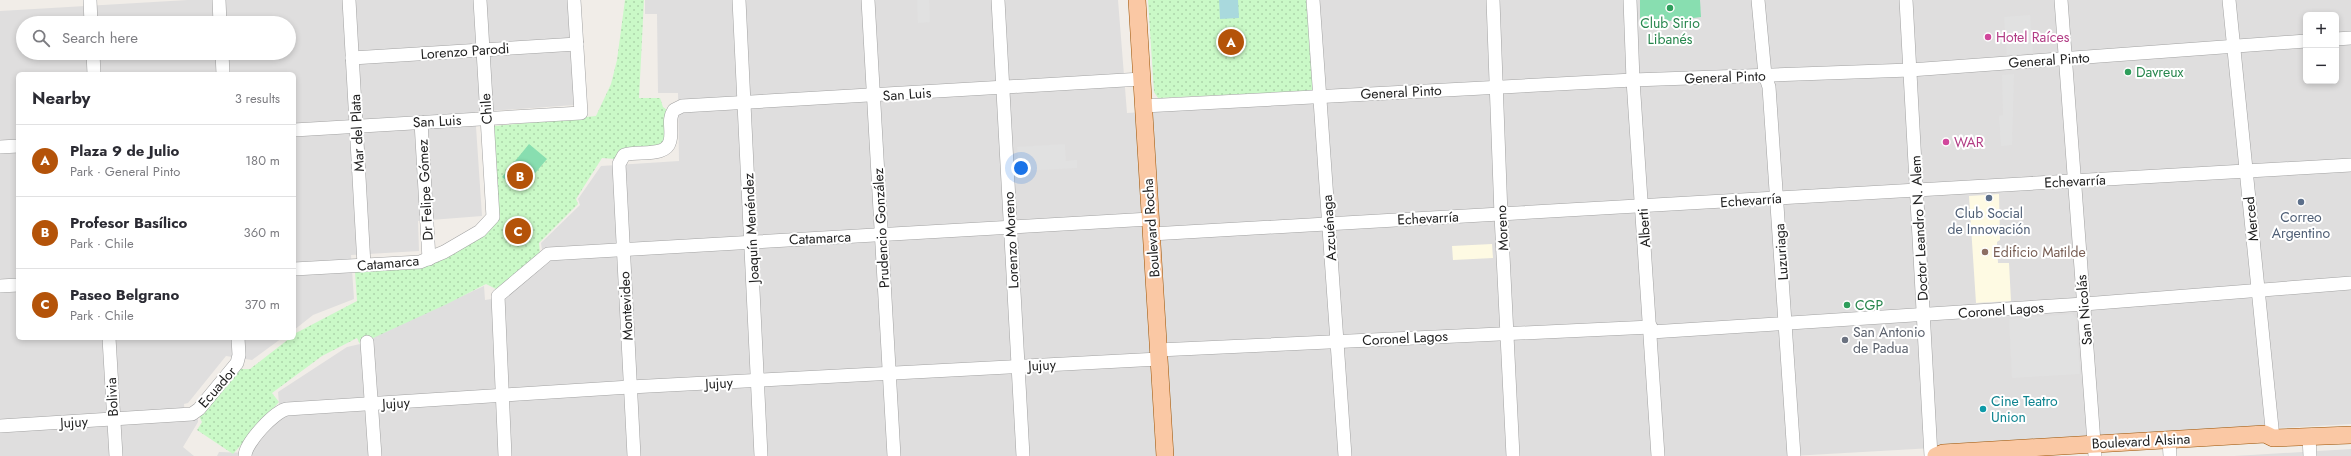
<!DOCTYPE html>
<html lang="en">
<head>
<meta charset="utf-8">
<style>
  :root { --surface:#fff; --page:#f7f7f7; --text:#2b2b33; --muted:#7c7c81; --line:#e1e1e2; --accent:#b45309 }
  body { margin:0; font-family:Jost,sans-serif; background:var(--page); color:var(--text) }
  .controls { position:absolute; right:12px; top:12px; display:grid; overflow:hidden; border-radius:6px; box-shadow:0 2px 6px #0003 }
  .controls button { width:36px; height:36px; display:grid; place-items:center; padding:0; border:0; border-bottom:1px solid var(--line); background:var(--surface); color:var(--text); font:20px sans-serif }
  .you { position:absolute; left:1021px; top:168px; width:14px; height:14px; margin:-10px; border:3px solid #fff; border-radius:50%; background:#1a73e8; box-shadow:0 0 0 6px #1a73e833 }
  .badge { display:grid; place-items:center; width:26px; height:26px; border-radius:50%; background:var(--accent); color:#fff; font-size:13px; font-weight:700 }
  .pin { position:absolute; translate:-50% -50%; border:2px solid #fff; box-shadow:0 1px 4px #0006 }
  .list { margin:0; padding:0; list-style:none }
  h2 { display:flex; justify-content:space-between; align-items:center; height:52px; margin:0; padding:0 16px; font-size:17px }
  h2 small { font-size:13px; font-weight:400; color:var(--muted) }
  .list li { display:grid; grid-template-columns:26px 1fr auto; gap:12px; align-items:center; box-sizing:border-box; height:72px; padding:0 16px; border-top:1px solid var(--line) }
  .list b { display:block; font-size:15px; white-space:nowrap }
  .list p { margin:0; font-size:13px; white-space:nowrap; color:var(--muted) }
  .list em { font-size:13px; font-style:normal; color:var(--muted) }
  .icon { flex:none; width:22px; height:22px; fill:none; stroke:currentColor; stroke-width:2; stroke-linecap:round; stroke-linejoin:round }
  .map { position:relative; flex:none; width:2351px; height:456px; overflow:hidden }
  .search { position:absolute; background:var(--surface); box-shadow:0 2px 6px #0003; left:16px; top:16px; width:280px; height:44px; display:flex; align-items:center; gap:10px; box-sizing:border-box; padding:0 14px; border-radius:22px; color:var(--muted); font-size:15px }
  .panel { position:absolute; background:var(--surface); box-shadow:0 2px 6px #0003; left:16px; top:72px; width:280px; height:268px; border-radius:6px }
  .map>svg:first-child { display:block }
  .residential { fill:#dfdede; fill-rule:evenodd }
  .education { fill:#fefae3 }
  .park { fill:url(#park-dots) }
  .pitch { fill:#88deb0 }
  .parking { fill:#e1e1e1 }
  .water { fill:#a9d9dd }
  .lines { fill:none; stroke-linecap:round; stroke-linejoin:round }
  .minor-casing { stroke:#a2a2a2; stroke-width:14 }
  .major-casing { stroke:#9b5203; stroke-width:18 }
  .minor { stroke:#fff; stroke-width:13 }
  .major { stroke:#fac8a4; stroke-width:17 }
  .leisure-dot { fill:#2e9e5b; stroke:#fff; stroke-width:1.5 }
  .hotel-dot { fill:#d1479c; stroke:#fff; stroke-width:1.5 }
  .service-dot { fill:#5c6f8a; stroke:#fff; stroke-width:1.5 }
  .education-dot { fill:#8d6e63; stroke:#fff; stroke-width:1.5 }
  .worship-dot { fill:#6b7280; stroke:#fff; stroke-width:1.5 }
  .culture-dot { fill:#0f9aa8; stroke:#fff; stroke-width:1.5 }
  .labels { text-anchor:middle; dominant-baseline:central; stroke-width:4; stroke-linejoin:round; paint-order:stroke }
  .leisure-label { font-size:14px; fill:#27864d; stroke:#fff; text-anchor:start }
  .hotel-label { font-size:14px; fill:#b23c85; stroke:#fff; text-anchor:start }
  .street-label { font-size:14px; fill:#212121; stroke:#fff }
  .service-label { font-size:14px; fill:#4e5e75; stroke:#fff }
  .education-label { font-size:14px; fill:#785e54; stroke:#fff; text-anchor:start }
  .worship-label { font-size:14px; fill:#5b616d; stroke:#fff; text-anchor:start }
  .culture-label { font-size:14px; fill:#0d838f; stroke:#fff; text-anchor:start }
</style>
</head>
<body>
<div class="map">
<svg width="2351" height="456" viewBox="0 0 2351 456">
  <defs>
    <pattern id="park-dots" width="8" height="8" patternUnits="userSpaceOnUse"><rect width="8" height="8" fill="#caf9c7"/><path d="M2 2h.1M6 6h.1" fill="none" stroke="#add5ab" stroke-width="1.8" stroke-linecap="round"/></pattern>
  </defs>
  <rect width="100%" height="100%" fill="#f1ede8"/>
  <g class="residential">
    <path d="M188,0H568L575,105L475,112L482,216L418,221L419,251L351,255L354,299L313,315L294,330V74H18V338H282L252,360L226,356L188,403L184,404L185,420L198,419V422L183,447L194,456H0V11ZM23,23H289V53H23Z"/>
    <path d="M645,0H1118L1127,113L1324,101L1317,0H2351V424L1792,456H217L219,452L250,453V448L280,416L278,392L347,347L369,342L377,335L484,286L485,300L504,297L544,264L541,243L580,205L578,199L601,166L679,161L678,93H658L657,14H645ZM2306,15H2336V81H2306Z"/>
    <polygon points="2351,449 2351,456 2234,456"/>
  </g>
  <g class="education">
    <polygon points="1999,194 2000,240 1997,242 1998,263 2009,263 2011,301 1976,303 1969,196"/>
    <polygon points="1492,244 1493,258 1453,260 1452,246"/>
  </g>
  <g class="park">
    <path d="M625,0H644L639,98H660L663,107L667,110C661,120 668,133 663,145L619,152L615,159L602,158L576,199L578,204L539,243L540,253L496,289L486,284L447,304L360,344L357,338L322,356L272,393L279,402L233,454L197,430L202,422L199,416L239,369H250L290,338H294L296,333L357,301L355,272L419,267L495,224L494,126L596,116L611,84L617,60Z"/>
    <polygon points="1148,0 1309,0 1313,89 1310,91 1158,98 1154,92"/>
  </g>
  <g class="pitch">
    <polygon points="1640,0 1700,0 1701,17 1640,25"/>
    <polygon points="529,144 547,159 520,191 502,177"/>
  </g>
  <g class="parking">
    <polygon points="917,0 929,0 930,22 918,23"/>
    <polygon points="2030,15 2033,53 2007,55 2004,17"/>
    <polygon points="2014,74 2012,145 2001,146 1999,116 2003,115 2002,75"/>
    <polygon points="1065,144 1066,161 1077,160 1077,168 1019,171 1017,147"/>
    <polygon points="2072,314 2076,318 2080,374 2012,378 2009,319"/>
  </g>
  <polygon class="water" points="1219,0 1238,0 1239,18 1220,19"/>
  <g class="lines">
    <defs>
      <g id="minor">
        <polyline points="90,0 91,23"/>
        <polyline points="219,0 220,23"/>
        <polyline points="349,0 364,265"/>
        <polyline points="739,0 761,456"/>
        <polyline points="868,0 894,456"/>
        <polyline points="998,0 1023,456"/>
        <polyline points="1313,0 1345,456"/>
        <polyline points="1493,0 1501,215 1513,456"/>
        <polyline points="1630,0 1633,80 1658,456"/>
        <polyline points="1758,0 1765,75 1769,87 1794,456"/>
        <polyline points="1906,0 1931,456"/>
        <polyline points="2061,0 2095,456"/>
        <polyline points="2229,0 2273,438"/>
        <polyline points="2336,39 2351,38"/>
        <polyline points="93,53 94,74"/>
        <polyline points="222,53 223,74"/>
        <polyline points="352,58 577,44"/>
        <polyline points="1144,106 1633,80 1910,70 2306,41"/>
        <polyline points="421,122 429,259"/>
        <polyline points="294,130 581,113 574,0"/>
        <polyline points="0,147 18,146"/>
        <polyline points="1151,234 2351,165"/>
        <polyline points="294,269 420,262 444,252 480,231 493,217 480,0"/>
        <polyline points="0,286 18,285"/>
        <polyline points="1651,332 2084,304 2351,283"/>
        <polyline points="109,338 116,456"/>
        <polyline points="367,342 375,456"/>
        <polyline points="1158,350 1651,327"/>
        <polyline points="0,426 192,414 199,409 237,363 239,355 238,338"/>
        <polyline points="2309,437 2310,456"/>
        <polyline points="2169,440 2170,456"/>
        <path d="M245,456C245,443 275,411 287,409L630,387L1159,359"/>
        <polyline points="505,456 498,296 548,254 1150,219"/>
        <path d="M634,456L619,164L624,155C638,150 666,158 670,141C673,130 667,120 674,110L682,106L1142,79"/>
      </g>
      <g id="major">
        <polyline points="1137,0 1165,456"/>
        <polyline points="1936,456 1943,453 2265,434 2273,438 2351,435"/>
      </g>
    </defs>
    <use href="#minor" class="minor-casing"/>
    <use href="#major" class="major-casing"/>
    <use href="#minor" class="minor"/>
    <use href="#major" class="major"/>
  </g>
  <g class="leisure-dot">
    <circle cx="1670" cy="8" r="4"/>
    <circle cx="2128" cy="72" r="4"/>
    <circle cx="1847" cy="305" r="4"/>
  </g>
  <g class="hotel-dot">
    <circle cx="1988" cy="37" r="4"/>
    <circle cx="1946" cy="142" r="4"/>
  </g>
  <g class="service-dot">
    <circle cx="1989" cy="198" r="4"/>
    <circle cx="2301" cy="202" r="4"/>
  </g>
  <circle class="education-dot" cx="1985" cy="252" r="4"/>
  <circle class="worship-dot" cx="1845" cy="340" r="4"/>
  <circle class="culture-dot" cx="1983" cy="409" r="4"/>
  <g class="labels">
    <g class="leisure-label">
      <text x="1670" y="23" text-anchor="middle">Club Sirio<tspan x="1670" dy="16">Libanés</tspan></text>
      <text x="2136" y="72">Davreux</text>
      <text x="1855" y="305">CGP</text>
    </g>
    <g class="hotel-label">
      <text x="1996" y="37">Hotel Raíces</text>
      <text x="1954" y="142">WAR</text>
    </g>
    <g class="street-label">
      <text transform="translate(465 51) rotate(-4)">Lorenzo Parodi</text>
      <text transform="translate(2049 60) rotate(-4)">General Pinto</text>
      <text transform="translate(1725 77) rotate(-2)">General Pinto</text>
      <text transform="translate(1401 92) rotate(-3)">General Pinto</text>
      <text transform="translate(907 94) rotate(-4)">San Luis</text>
      <text transform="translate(486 109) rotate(-94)">Chile</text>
      <text transform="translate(437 121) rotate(-3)">San Luis</text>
      <text transform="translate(357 133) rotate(-93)">Mar del Plata</text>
      <text transform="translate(2075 181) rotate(-3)">Echevarría</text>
      <text transform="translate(425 190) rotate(-93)">Dr Felipe Gómez</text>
      <text transform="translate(1751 200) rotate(-4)">Echevarría</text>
      <text transform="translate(1428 218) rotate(-3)">Echevarría</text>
      <text transform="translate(2251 219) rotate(-96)">Merced</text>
      <text transform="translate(751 228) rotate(-93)">Joaquín Menéndez</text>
      <text transform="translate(881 228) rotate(-93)">Prudencio González</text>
      <text transform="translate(1151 228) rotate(-94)">Boulevard Rocha</text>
      <text transform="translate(1329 228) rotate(-94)">Azcuénaga</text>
      <text transform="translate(1502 228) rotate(-93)">Moreno</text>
      <text transform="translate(1644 228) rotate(-94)">Alberti</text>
      <text transform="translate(1919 228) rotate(-93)">Doctor Leandro N. Alem</text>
      <text transform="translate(820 238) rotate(-3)">Catamarca</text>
      <text transform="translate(1011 240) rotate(-93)">Lorenzo Moreno</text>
      <text transform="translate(1781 252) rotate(-94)">Luzuriaga</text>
      <text transform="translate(388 263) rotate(-5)">Catamarca</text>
      <text transform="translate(626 306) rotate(-93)">Montevideo</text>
      <text transform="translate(2001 310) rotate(-4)">Coronel Lagos</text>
      <text transform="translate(2084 310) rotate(-95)">San Nicolás</text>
      <text transform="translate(1405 338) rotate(-3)">Coronel Lagos</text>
      <text transform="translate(1042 365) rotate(-3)">Jujuy</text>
      <text transform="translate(719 383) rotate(-3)">Jujuy</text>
      <text transform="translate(217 387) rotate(-49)">Ecuador</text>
      <text transform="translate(112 397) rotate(-93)">Bolivia</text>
      <text transform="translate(396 403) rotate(-3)">Jujuy</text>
      <text transform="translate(74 422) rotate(-3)">Jujuy</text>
      <text transform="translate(2141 441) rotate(-3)">Boulevard Alsina</text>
    </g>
    <g class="service-label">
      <text x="1989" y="213">Club Social<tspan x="1989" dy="16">de Innovación</tspan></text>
      <text x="2301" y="217">Correo<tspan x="2301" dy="16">Argentino</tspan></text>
    </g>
    <g class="education-label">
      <text x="1993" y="252">Edificio Matilde</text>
    </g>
    <g class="worship-label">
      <text x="1853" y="332">San Antonio<tspan x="1853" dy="16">de Padua</tspan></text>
    </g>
    <g class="culture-label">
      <text x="1991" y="401">Cine Teatro<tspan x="1991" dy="16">Union</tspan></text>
    </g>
  </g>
</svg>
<div class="controls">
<button>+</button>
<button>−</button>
</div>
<div class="you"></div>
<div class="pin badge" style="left:1231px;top:42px">A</div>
<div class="pin badge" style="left:520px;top:176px">B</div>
<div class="pin badge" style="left:518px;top:231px">C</div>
<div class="search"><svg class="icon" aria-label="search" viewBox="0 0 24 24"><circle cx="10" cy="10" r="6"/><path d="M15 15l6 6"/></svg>Search here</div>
<section class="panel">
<h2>Nearby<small>3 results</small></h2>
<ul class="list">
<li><span class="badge">A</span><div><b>Plaza 9 de Julio</b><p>Park · General Pinto</p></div><em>180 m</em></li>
<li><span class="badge">B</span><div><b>Profesor Basílico</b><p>Park · Chile</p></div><em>360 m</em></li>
<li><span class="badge">C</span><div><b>Paseo Belgrano</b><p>Park · Chile</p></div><em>370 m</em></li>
</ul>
</section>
</div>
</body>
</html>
